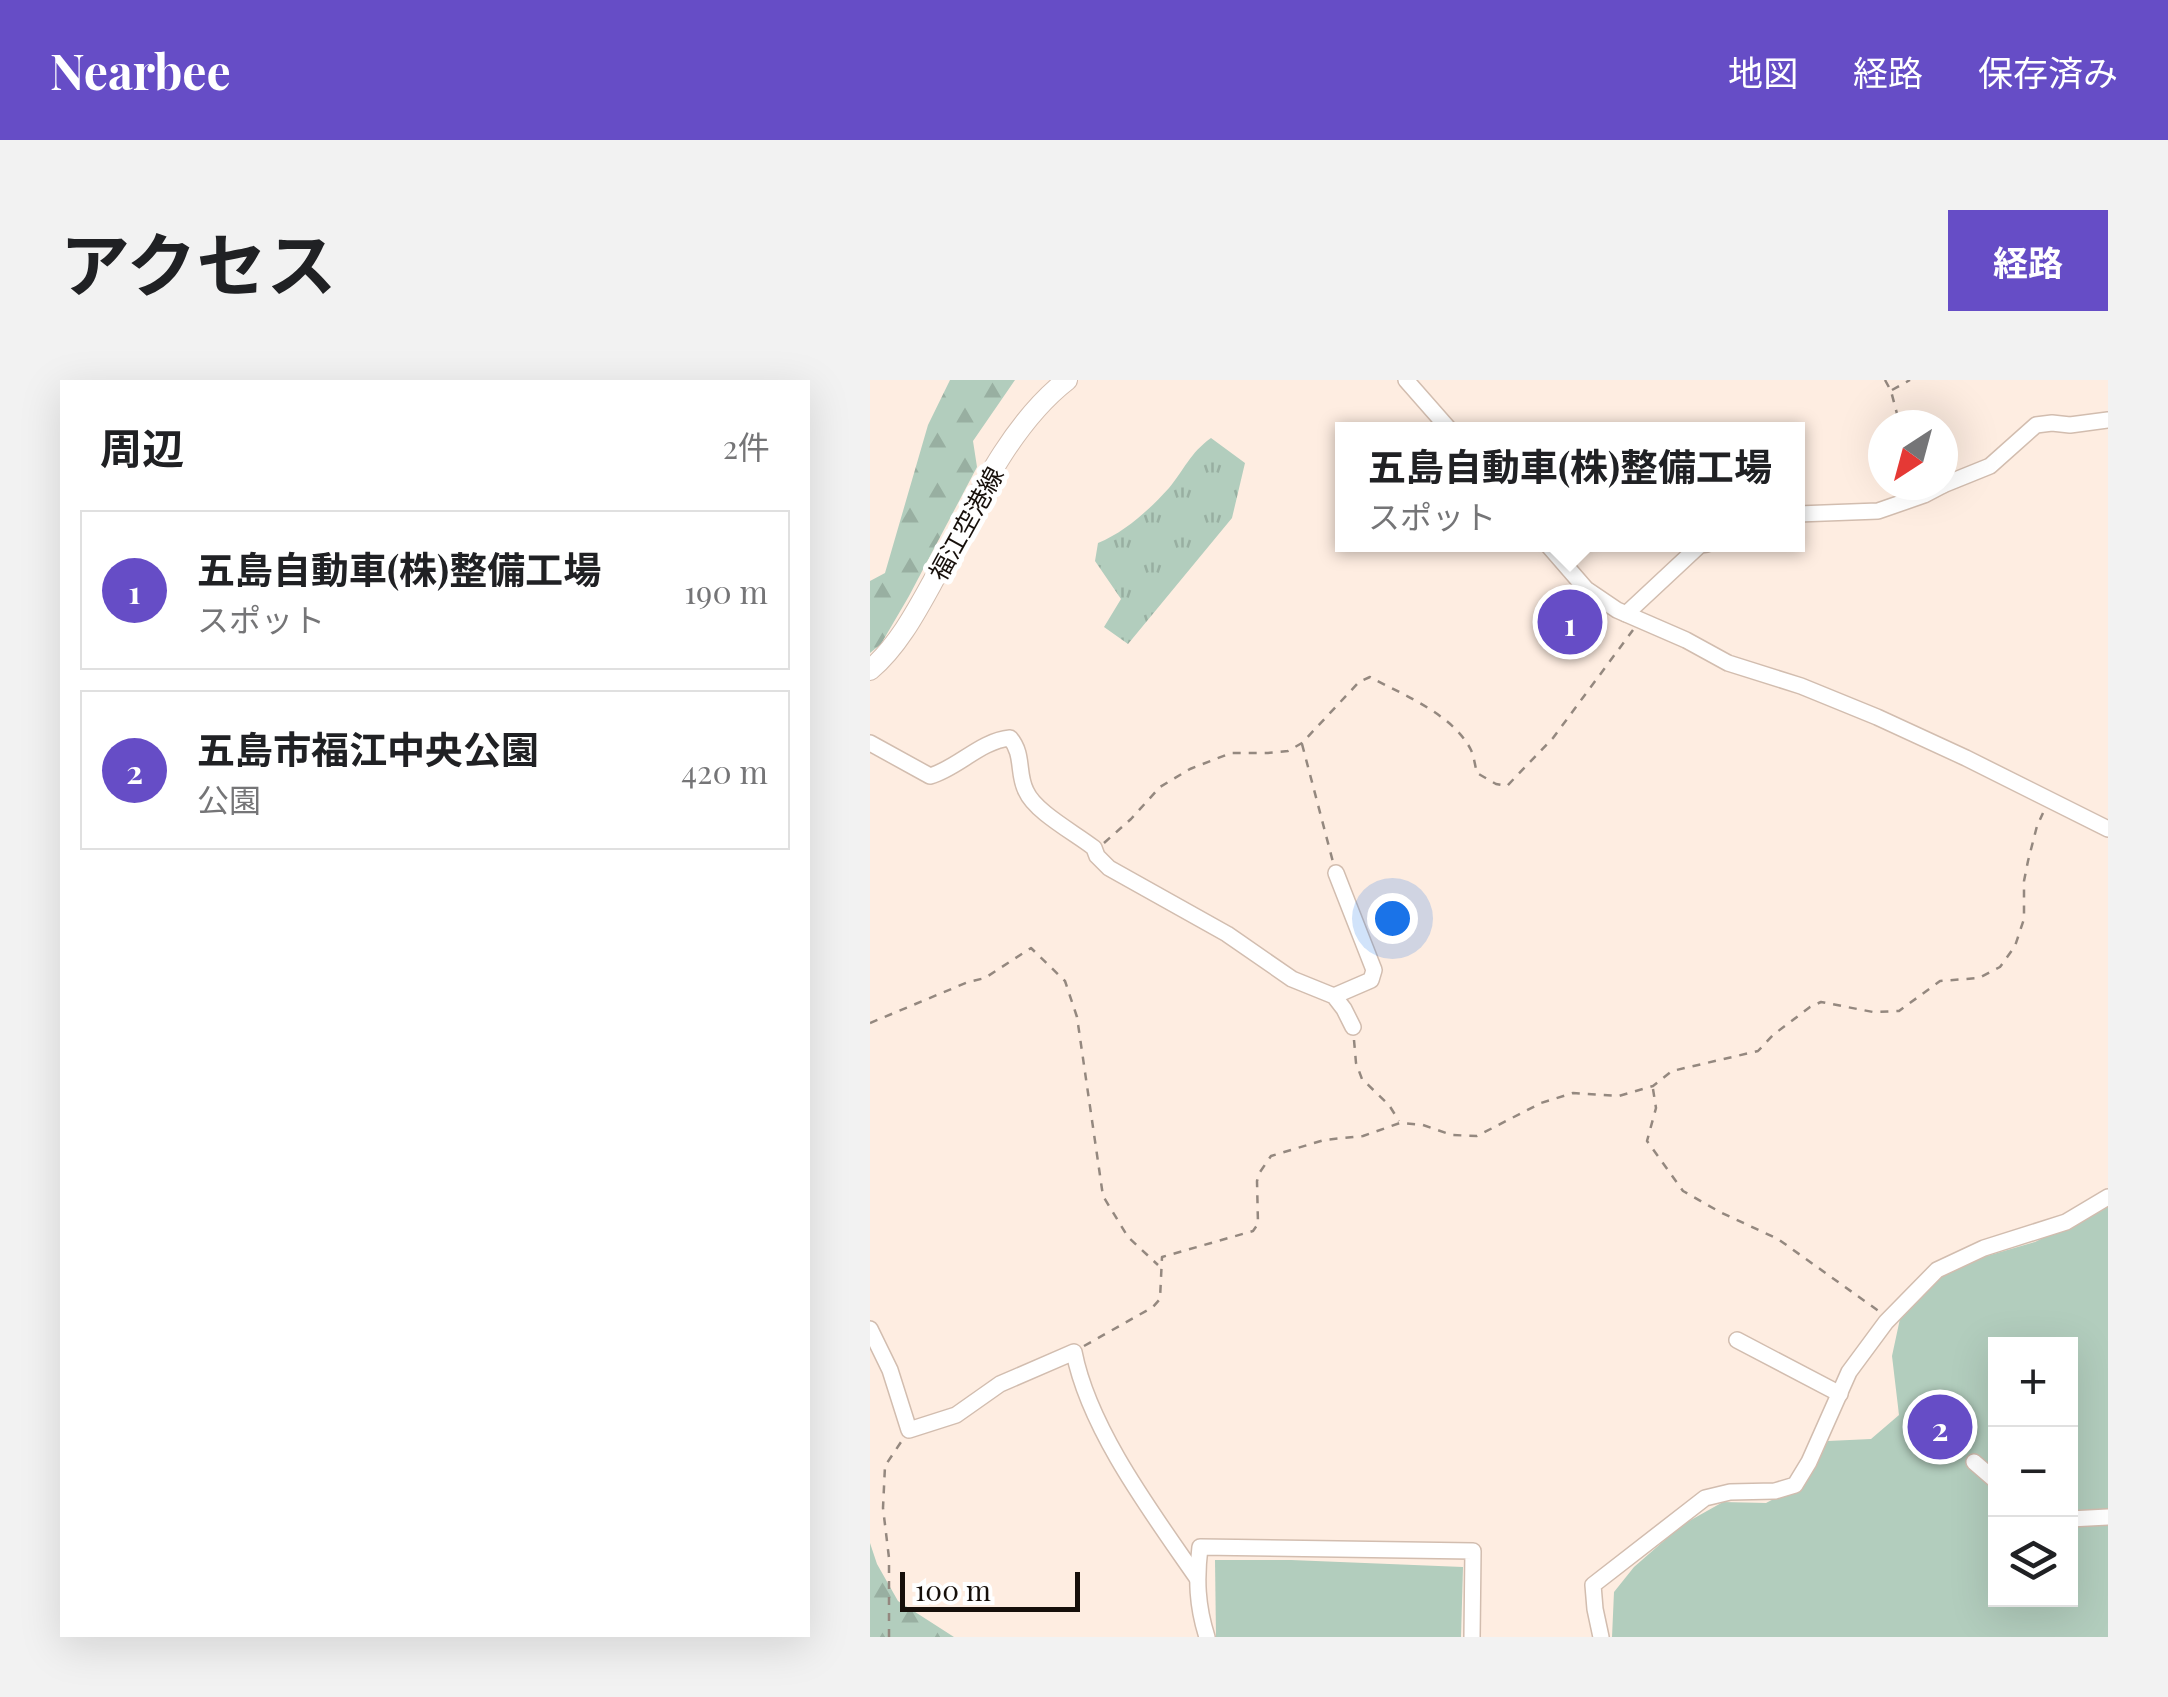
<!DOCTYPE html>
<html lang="ja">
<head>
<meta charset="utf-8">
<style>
  :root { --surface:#fff; --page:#f2f2f2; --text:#202124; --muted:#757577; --line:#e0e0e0; --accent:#664dc6 }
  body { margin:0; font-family:"Playfair Display","Noto Sans JP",serif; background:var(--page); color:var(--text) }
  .controls { position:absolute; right:30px; bottom:30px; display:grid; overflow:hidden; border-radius:0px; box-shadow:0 10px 40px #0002 }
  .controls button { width:90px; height:90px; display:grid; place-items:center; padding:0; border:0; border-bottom:2px solid var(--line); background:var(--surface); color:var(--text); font:50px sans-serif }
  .compass { position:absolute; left:998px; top:30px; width:90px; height:90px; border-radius:50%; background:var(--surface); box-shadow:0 10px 40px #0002; rotate:216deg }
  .scale { position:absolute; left:30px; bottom:25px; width:180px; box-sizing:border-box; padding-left:10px; border:5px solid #160f0a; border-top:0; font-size:28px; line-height:35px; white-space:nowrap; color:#160f0a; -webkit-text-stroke:8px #fff; paint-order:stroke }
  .you { position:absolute; left:522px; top:538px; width:35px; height:35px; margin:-25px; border:8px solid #fff; border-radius:50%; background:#1a73e8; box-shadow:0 0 0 15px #1a73e833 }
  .badge { display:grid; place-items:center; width:65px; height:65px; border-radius:50%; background:var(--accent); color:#fff; font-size:32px; font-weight:700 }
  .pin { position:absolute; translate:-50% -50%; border:5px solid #fff; box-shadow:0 2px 10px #0006 }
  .popup { position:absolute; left:465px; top:42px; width:470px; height:130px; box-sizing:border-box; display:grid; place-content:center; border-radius:0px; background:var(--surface); filter:drop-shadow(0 2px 8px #0005); font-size:32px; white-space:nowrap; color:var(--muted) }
  .popup b { font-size:38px; color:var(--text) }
  .popup::after { content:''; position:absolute; left:50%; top:100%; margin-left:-20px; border:20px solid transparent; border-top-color:var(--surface) }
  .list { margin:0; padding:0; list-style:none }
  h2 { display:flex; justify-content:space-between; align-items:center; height:130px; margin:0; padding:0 40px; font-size:42px }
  h2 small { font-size:32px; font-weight:400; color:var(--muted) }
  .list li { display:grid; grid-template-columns:65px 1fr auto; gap:30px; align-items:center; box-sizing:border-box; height:160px; margin:0 20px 20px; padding:0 20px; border:2px solid var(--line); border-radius:0px }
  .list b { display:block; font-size:38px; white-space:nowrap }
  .list p { margin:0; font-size:32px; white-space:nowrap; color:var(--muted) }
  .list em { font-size:32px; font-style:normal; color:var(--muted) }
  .icon { flex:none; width:55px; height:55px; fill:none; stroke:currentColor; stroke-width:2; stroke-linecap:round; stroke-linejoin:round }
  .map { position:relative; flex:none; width:1238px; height:1257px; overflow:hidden; border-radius:0px }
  header { display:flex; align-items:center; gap:60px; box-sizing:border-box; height:140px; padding:0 50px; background:var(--accent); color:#fff }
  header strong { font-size:48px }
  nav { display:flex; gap:55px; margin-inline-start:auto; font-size:35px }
  .intro { display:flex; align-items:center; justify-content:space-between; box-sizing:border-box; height:240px; padding:0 60px }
  h1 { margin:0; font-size:70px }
  .button { padding:25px 45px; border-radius:0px; background:var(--accent); color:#fff; font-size:35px; font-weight:700 }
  main { display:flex; gap:60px; padding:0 60px }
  aside { flex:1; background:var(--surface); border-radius:0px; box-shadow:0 10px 40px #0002 }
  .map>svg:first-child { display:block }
  .grass { fill:url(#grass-tufts) }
  .forest { fill:url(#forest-firs) }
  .park { fill:#b2cdbd; fill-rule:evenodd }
  .building { fill:url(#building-hatch) }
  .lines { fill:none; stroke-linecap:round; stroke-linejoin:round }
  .minor-casing { stroke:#d2bdaf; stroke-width:18 }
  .major-casing { stroke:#d2bdaf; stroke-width:22 }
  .path { stroke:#94887f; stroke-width:2.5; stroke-dasharray:8 8; stroke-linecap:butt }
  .minor { stroke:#fff; stroke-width:15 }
  .major { stroke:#fff; stroke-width:20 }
  .labels { text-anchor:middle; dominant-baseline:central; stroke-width:10; stroke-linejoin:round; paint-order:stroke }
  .street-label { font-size:25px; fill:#160f0a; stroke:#fff }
</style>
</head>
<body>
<header>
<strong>Nearbee</strong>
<nav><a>地図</a><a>経路</a><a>保存済み</a></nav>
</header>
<div class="intro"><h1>アクセス</h1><a class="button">経路</a></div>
<main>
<aside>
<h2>周辺<small>2件</small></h2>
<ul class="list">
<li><span class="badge">1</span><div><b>五島自動車(株)整備工場</b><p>スポット</p></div><em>190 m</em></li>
<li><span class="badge">2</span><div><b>五島市福江中央公園</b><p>公園</p></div><em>420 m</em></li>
</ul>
</aside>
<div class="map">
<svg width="1238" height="1257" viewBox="0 0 1238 1257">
  <defs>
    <pattern id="grass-tufts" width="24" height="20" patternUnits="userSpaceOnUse" patternTransform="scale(2.5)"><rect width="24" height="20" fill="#b2cdbd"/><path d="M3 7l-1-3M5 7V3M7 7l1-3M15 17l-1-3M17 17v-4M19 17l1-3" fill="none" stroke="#98afa1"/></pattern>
    <pattern id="forest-firs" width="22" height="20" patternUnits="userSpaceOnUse" patternTransform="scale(2.5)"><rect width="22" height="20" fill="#b2cdbd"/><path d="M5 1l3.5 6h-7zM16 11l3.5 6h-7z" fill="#98afa1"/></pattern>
    <pattern id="building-hatch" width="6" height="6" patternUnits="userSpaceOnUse" patternTransform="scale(2.5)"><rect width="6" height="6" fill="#725641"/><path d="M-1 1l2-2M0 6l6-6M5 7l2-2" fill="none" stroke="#846e5e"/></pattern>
  </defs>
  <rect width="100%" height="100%" fill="#feede1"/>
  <path class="grass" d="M341,58L375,83L362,138L258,264L234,247L251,219L225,181L228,163C255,152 279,130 299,108C314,90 320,73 341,58Z"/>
  <g class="forest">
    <polygon points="80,0 145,0 103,61 107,87 39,216 11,264 0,273 0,201 15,193 58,45"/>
    <polygon points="0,1163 7,1184 28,1221 84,1257 0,1257"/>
  </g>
  <g class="park">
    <path d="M1238,825V1257H742L744,1212L764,1187L812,1145L853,1122L896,1123L929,1106L958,1061L1001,1059L1029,1035L1022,976L1031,934L1079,887L1165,862ZM1126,964H1200V1220H1126Z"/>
    <polygon points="345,1180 421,1180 593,1187 591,1257 346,1257"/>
  </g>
  <polygon class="building" points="701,208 709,218 731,233 698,277 667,254"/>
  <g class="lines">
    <defs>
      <g id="minor">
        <polyline points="536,0 579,49"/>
        <polyline points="1073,105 1120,86 1166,45 1182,43 1200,45 1238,40"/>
        <polyline points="928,134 1008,131 1054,115 1073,105"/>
        <polyline points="677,164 716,209 747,230 816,260 858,283 931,306 1007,337 1096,378 1238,449"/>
        <polyline points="756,234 830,165 837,164"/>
        <path d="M0,363L60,396C88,388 110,361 140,358C154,374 147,394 156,411C165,432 205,453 224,468L227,476L239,488L357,554L422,599L464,616L474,629L483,647"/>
        <polyline points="464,616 501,600 504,590 466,493"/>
        <path d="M0,949L20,990L39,1050L86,1035L130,1004L204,972C219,1049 282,1133 327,1198"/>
        <polyline points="867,960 970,1014"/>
        <polyline points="1104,1082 1126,1101"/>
        <polyline points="1200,1139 1238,1137"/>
        <path d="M337,1257C327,1226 326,1199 330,1167L603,1171L602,1257"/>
        <polyline points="731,1257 725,1229 723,1205 835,1118 860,1112 905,1111 925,1105 939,1082 979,992 1016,942 1067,890 1114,868 1196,842 1238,817"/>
      </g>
      <path id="major" d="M0,290C27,267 45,234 62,203C99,135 135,48 197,0"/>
    </defs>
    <use href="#minor" class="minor-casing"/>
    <use href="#major" class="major-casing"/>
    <g class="path">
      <polyline points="1015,0 1021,11 1030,45"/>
      <polyline points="1022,10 1040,0"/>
      <polyline points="432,364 463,482"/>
      <path d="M234,463L261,439L290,407L320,389L361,373H398L418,371L432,363L489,302L500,297C533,315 583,334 601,370C604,376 605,386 607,393L626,404L637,406L683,358L763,250"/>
      <polyline points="0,643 98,602 115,598 161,568 195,601 207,637 233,816 258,857 288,885"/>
      <polyline points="484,660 486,683 492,699 519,725 529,741"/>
      <polyline points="783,709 786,728 777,761 813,811 850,832 908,859 1010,932"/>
      <polyline points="214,966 283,927 290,919 292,877 383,851 388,844 387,801 390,792 401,776 454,760 493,756 530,743 553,745 582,755 607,756 671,723 703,713 749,716 783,706 802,691 888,671 903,655 940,627 951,622 1003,632 1029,631 1070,601 1109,598 1130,587 1145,566 1154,539 1154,501 1158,481 1167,446 1173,433"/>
      <polyline points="19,1257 19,1178 13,1128 15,1086 33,1059"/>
    </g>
    <use href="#minor" class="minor"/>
    <use href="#major" class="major"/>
  </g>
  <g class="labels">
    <g class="street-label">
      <text transform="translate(95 143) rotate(-61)">福江空港線</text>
    </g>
  </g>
</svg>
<div class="controls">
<button>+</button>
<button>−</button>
<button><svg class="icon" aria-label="layers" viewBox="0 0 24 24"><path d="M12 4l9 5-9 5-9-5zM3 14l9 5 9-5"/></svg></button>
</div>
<svg class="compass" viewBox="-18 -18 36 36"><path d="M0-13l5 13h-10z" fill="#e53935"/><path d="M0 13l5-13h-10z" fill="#757577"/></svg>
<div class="scale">100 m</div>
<div class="you"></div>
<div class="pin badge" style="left:700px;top:242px">1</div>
<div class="popup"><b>五島自動車(株)整備工場</b>スポット</div>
<div class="pin badge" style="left:1070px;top:1047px">2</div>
</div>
</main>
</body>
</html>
